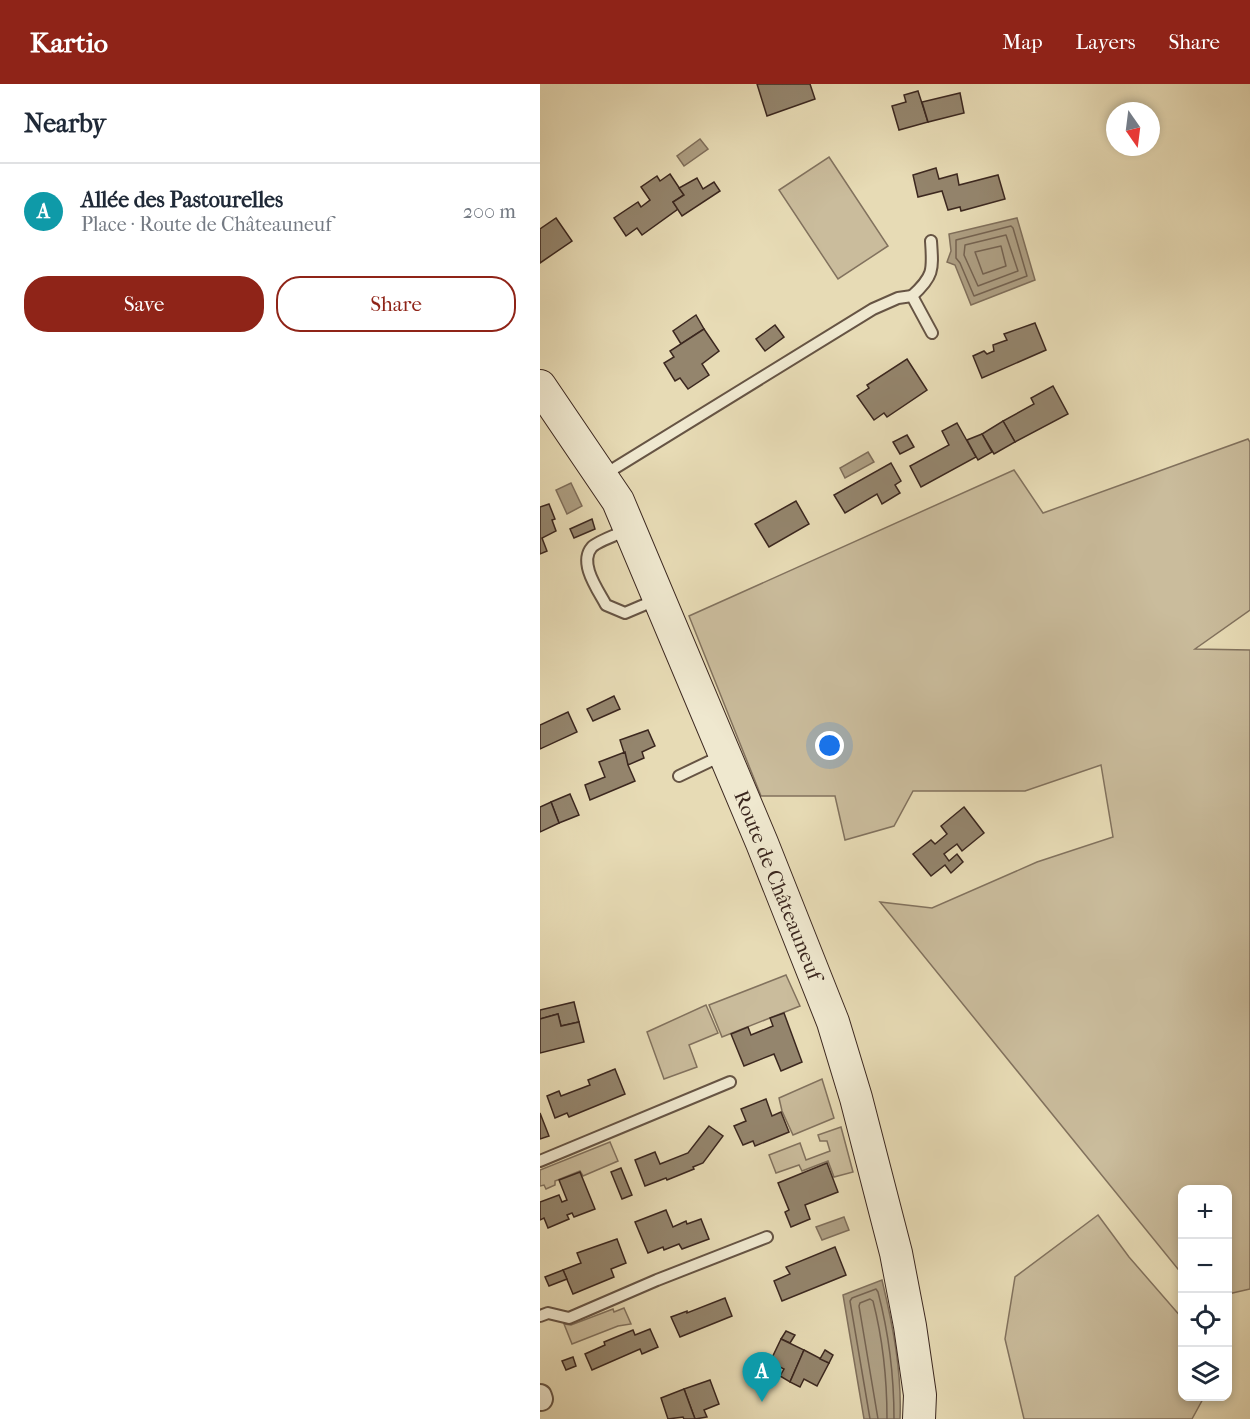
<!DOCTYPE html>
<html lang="en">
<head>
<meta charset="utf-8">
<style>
  :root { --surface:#fff; --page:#f2f2f3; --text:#1f2937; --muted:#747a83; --line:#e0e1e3; --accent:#8f2418 }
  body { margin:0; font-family:"IM FELL French Canon",serif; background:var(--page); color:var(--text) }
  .controls { position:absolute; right:18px; bottom:18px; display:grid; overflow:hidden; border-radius:12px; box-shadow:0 3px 9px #0003 }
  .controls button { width:54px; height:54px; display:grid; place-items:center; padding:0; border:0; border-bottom:2px solid var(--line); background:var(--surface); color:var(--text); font:30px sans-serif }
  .compass { position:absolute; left:566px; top:18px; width:54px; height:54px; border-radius:50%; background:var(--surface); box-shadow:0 3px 9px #0003; rotate:166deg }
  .you { position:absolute; left:290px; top:662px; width:21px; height:21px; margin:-15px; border:4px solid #fff; border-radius:50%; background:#1a73e8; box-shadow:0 0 0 9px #1a73e833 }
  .badge { display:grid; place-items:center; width:39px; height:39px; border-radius:50%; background:var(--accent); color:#fff; font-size:20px; font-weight:700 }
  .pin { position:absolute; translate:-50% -50px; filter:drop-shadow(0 2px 3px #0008) }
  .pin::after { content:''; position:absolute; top:32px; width:21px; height:18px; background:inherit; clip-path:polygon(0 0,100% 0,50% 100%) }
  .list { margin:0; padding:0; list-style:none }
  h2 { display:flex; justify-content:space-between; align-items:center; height:78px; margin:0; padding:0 24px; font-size:26px }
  h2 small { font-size:20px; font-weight:400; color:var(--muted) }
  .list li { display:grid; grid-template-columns:39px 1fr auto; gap:18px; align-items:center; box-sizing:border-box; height:96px; padding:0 24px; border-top:2px solid var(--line) }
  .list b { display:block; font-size:22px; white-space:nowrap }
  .list p { margin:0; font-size:20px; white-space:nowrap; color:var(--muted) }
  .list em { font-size:20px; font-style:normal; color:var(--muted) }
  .actions { display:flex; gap:12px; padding:18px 24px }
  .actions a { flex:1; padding:14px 0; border:2px solid var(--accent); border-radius:24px; text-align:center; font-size:21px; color:var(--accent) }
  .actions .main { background:var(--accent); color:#fff }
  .icon { flex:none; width:33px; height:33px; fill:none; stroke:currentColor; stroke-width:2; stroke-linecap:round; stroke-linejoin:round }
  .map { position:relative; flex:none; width:710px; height:1335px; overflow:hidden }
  header { display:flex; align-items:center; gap:36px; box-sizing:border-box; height:84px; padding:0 30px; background:var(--accent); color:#fff }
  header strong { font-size:28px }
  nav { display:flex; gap:33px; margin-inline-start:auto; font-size:21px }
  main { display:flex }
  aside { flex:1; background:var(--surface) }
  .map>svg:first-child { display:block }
  .green { fill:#cabc9c; stroke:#82725e; stroke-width:1.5 }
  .water { fill:#ad9e82; stroke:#7f6e5a; stroke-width:1.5 }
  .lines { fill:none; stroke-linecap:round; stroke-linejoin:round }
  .shore { stroke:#746250; stroke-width:1.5 }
  .building { fill:#94856d; stroke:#3b271f; stroke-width:1.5 }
  .lane-casing { stroke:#665444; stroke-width:14 }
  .street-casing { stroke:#665444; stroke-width:26 }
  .secondary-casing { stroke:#3b271f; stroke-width:34 }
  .lane { stroke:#efe8cf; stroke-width:10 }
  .street { stroke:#efe8cf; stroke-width:22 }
  .secondary { stroke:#efe8cf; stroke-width:32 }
  .labels { text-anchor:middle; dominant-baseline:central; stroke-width:4.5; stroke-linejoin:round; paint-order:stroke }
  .street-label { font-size:21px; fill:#3b271f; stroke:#efe8cf }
</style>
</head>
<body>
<header>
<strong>Kartio</strong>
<nav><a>Map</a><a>Layers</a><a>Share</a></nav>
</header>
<main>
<aside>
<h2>Nearby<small></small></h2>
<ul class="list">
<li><span class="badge" style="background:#0f9aa8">A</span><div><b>Allée des Pastourelles</b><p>Place · Route de Châteauneuf</p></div><em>200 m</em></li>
</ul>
<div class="actions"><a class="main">Save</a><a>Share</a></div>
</aside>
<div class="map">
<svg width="710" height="1335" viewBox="0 0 710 1335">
  <rect width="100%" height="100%" fill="#e7dbb5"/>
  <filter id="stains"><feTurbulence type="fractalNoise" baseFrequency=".00333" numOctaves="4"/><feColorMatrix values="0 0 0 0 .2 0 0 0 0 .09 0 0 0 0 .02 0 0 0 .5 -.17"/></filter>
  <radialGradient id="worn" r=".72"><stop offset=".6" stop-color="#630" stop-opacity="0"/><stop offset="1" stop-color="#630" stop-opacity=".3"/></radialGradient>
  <g class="green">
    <polygon points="289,73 348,162 298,195 239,106"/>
    <polygon points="708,355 710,358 710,526 655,565 710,566 710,1205 688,1210 688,1106 642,1106 642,1190 340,818 392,824 497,778 573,753 561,681 485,707 373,707 354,742 305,756 295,712 221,712 149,532 474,386 503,429"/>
    <polygon points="246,891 260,922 182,953 169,921"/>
    <polygon points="166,921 178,949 149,961 157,983 124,995 107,948"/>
    <polygon points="282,995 294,1034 253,1051 242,1027 239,1014"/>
    <polygon points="301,1043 313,1088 294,1093 288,1077 262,1087 259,1081 236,1089 229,1071 260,1059 266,1076 290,1067 287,1057 280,1057 278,1051"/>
    <polygon points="70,1058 78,1077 43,1092 40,1087 15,1097 15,1101 6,1105 4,1101 0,1102 0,1086"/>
    <polygon points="558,1131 589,1173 642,1234 642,1312 664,1313 652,1335 484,1335 465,1255 475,1193"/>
    <polygon points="84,1224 91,1240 78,1242 32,1260 24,1240 31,1241 73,1225 74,1228"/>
  </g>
  <g class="water">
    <polygon points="160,55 168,65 144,82 137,72"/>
    <polygon points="477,134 495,196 431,221 415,181 407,178 411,167 409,150"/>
    <polygon points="328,368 334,378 305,394 300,384"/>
    <polygon points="31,399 42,422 27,430 16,406"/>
    <polygon points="304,1133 309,1146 282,1156 276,1143"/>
    <path d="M342,1196C353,1242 362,1288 360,1335H324L303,1211Z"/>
  </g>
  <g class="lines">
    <g class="shore">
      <polygon points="471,142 473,144 487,192 434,212 420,179 416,174 416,156"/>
      <polygon points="466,151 478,187 438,202 424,171 425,161"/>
      <polygon points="461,162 466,182 443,190 435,168"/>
      <path d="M330,1335L310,1217L312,1214L336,1205L338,1208C349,1250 354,1292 354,1335"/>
      <path d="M338,1335L319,1222L320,1219L330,1215L333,1217C343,1256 347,1295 347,1335"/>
    </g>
  </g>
  <g class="building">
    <polygon points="217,0 270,0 275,15 227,32"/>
    <polygon points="378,7 388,38 359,46 352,22 366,18 364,11"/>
    <polygon points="420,9 424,29 388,38 382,18"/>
    <polygon points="396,84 399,95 417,90 419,101 458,91 465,115 421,127 420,123 408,126 402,107 378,113 373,91"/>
    <polygon points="130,90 144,111 133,118 138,125 102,151 97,144 86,152 74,134 98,118 101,123 110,116 101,103 117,92 120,97"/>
    <polygon points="157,94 163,105 174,98 180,107 142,132 133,118 144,111 139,104"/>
    <polygon points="16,134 32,157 0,179 0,145"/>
    <polygon points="156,231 164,245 141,260 133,247"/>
    <polygon points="495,239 506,266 442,294 433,272 444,267 447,270 454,267 453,261 467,256 464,250"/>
    <polygon points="235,241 244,253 225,267 216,255"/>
    <polygon points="164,245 179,267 162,280 169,291 148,305 140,294 135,297 124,279 134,273 130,267"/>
    <polygon points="367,275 387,306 347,333 344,329 334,336 317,312 329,304 327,301"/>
    <polygon points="513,302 528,330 475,358 463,337 494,320 491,314"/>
    <polygon points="463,337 475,358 454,370 442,350"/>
    <polygon points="417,339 436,373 381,403 370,382 409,361 402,347"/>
    <polygon points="442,350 452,368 438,376 427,356"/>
    <polygon points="367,351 374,363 360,370 353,358"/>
    <polygon points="351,379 361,397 355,401 360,409 342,420 337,410 305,429 294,411"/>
    <polygon points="256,417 269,440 229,463 215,440"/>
    <polygon points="9,420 15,435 12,436 16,447 2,454 7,467 0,470 0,423"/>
    <polygon points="52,435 55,445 34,454 30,445"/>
    <polygon points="74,612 80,625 53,637 47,625"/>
    <polygon points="28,628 37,648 0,665 0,641"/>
    <polygon points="108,646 115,662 102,668 104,674 88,681 80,656"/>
    <polygon points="85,668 88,681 95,697 50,716 45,701 65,693 59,678"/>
    <polygon points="30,710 39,731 19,739 11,718"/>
    <polygon points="11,718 19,739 0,748 0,723"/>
    <polygon points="424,723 444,749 422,767 417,760 404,770 409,777 417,770 423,778 411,789 405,781 391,792 373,770 391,756 395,760 407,750 401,742"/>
    <polygon points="34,918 39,938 21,942 18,930 0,935 0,926"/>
    <polygon points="244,929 262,978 241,987 234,970 204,982 191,950 208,943 211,951 233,942 230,934"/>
    <polygon points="18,930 21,942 39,938 44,958 0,969 0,935"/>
    <polygon points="75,985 85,1010 29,1033 27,1029 15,1034 7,1012 19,1007 21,1012 50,1001 48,996"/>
    <polygon points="226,1015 232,1032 241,1028 249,1048 215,1062 213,1057 203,1061 194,1042 206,1037 201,1025"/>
    <polygon points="0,1029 9,1052 0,1055"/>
    <polygon points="169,1042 183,1052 163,1079 153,1083 154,1085 127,1096 126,1094 105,1102 95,1076 115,1068 120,1080 148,1069"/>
    <polygon points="287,1079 298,1108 265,1121 270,1135 251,1143 245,1128 249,1126 238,1099"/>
    <polygon points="81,1084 92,1111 82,1115 71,1088"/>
    <polygon points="40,1088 55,1125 34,1133 32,1129 27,1131 29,1135 8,1144 4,1134 0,1136 0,1118 19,1111 22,1118 27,1116 19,1096"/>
    <polygon points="126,1126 133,1143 146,1137 147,1140 161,1135 169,1155 142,1165 139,1160 124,1166 123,1163 108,1169 95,1138"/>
    <polygon points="77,1155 86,1179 71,1185 74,1193 33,1210 23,1186 41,1179 37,1169"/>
    <polygon points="295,1163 306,1191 242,1217 234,1197 250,1190 246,1183"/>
    <polygon points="23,1186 27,1195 9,1202 5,1193"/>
    <polygon points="185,1214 192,1232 140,1253 131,1233 147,1227 147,1229"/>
    <polygon points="110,1245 118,1263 102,1270 100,1265 52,1286 45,1270 65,1261 64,1258 93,1246 95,1251"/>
    <polygon points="246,1247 255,1251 250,1259 241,1255"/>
    <polygon points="241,1255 264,1266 250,1298 240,1292 244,1285 230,1278"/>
    <polygon points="264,1266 289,1279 277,1302 264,1295 260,1303 250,1298"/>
    <polygon points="285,1266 293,1271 289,1279 280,1275"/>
    <polygon points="33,1273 36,1282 26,1286 22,1277"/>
    <polygon points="170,1296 179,1320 164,1326 167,1333 155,1335 144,1305"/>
    <polygon points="144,1305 155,1335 144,1335 143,1333 128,1335 121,1314"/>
  </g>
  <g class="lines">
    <defs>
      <g id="lane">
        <path d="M372,212C394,192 393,186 391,157"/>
        <polyline points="62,392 333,225 358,214 372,212 392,249"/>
        <path d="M87,446C79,450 58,457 52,463C38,479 58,506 66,521L85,529L118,515"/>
        <polyline points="139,692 181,672"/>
        <polyline points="0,1077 190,998"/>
        <polyline points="0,1232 8,1229 29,1234 117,1196 227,1153"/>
      </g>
      <polyline id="street" points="0,1312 1,1315"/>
      <polyline id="secondary" points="0,302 78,417 222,759 293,938 316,1014 356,1169 370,1242 380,1311 379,1335"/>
    </defs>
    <use href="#lane" class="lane-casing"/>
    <use href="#street" class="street-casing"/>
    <use href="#secondary" class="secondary-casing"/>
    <use href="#lane" class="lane"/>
    <use href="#street" class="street"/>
    <use href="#secondary" class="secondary"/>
  </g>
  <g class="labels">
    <g class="street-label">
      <text transform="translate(238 801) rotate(68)">Route de Châteauneuf</text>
    </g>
  </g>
  <rect width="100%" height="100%" filter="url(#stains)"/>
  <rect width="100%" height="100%" fill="url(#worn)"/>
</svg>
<div class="controls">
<button>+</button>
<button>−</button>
<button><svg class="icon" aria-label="locate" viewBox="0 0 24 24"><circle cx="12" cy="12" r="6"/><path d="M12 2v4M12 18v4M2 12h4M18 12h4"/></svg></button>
<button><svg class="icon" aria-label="layers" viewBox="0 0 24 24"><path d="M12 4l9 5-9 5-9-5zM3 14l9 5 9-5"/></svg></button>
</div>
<svg class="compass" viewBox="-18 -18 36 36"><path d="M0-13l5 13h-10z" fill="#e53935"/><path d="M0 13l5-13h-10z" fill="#747a83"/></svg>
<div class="you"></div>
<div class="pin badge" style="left:222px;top:1318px;background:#0f9aa8">A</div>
</div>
</main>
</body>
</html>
